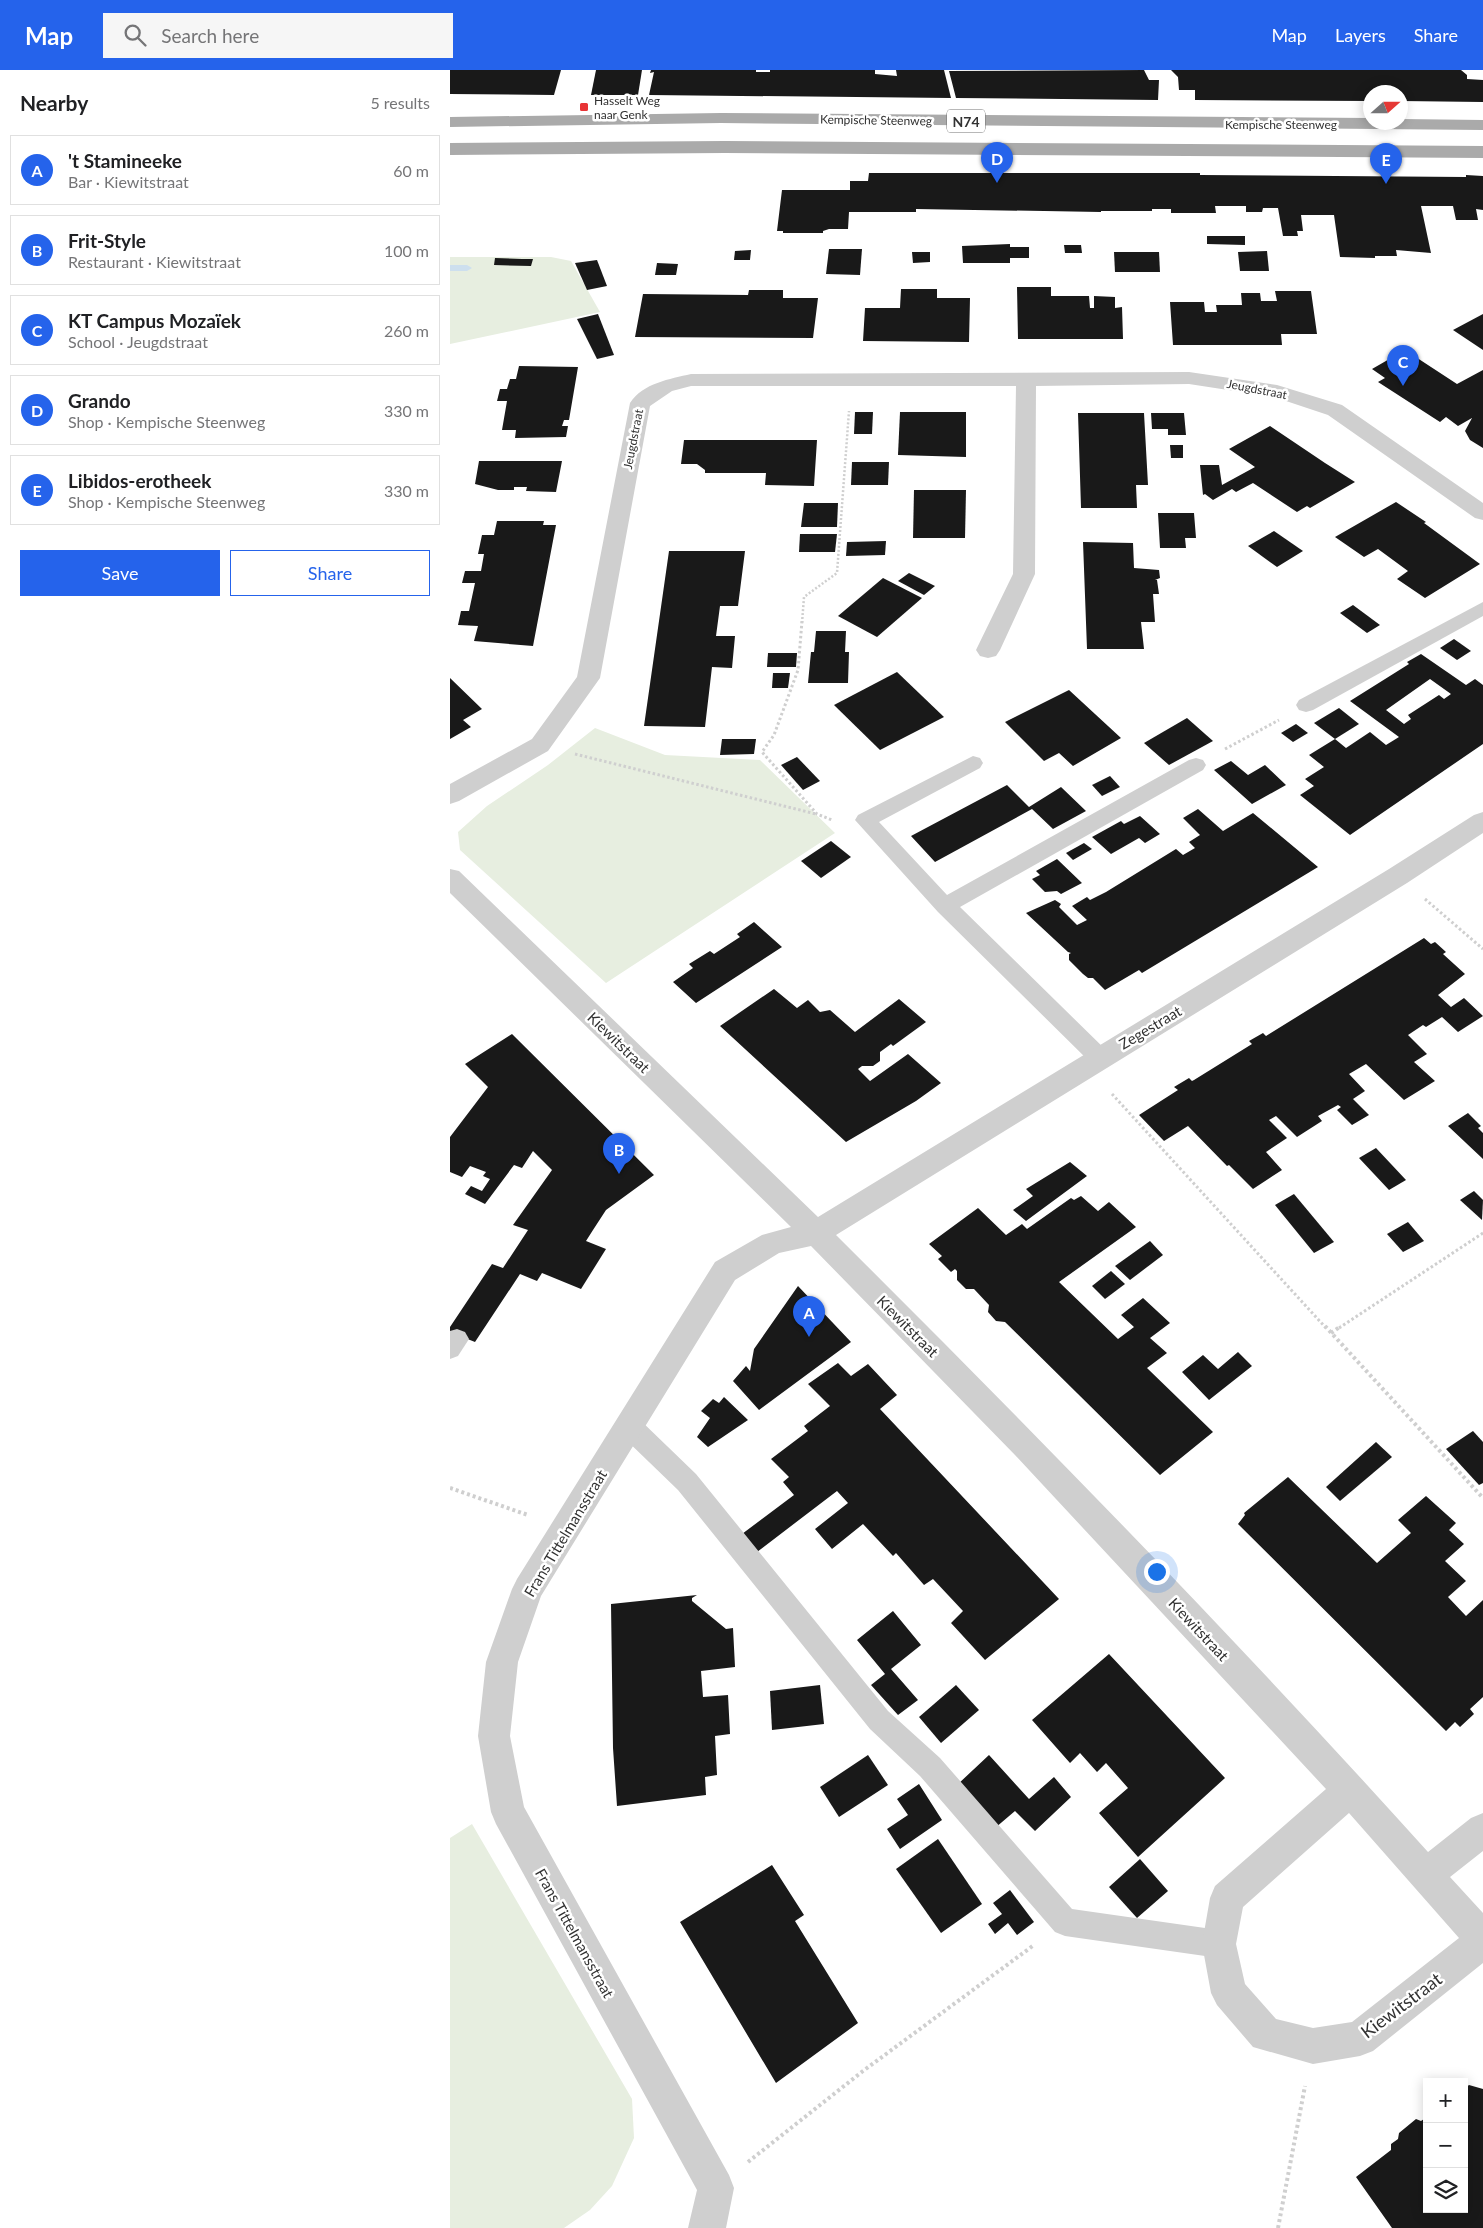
<!DOCTYPE html>
<html lang="en">
<head>
<meta charset="utf-8">
<style>
  :root { --surface:#fff; --page:#f6f6f6; --text:#202124; --muted:#757577; --line:#e0e0e0; --accent:#2563eb }
  body { margin:0; font-family:Lato,sans-serif; background:var(--page); color:var(--text) }
  .controls { position:absolute; right:15px; bottom:15px; display:grid; overflow:hidden; border-radius:0px; box-shadow:0 2px 12px #0003 }
  .controls button { width:45px; height:45px; display:grid; place-items:center; padding:0; border:0; border-bottom:1px solid var(--line); background:var(--surface); color:var(--text); font:25px sans-serif }
  .compass { position:absolute; left:913px; top:15px; width:45px; height:45px; border-radius:50%; background:var(--surface); box-shadow:0 2px 12px #0003; rotate:69deg }
  .you { position:absolute; left:706px; top:1501px; width:18px; height:18px; margin:-12px; border:4px solid #fff; border-radius:50%; background:#1a73e8; box-shadow:0 0 0 8px #1a73e833 }
  .badge { display:grid; place-items:center; width:32px; height:32px; border-radius:50%; background:var(--accent); color:#fff; font-size:16px; font-weight:700 }
  .pin { position:absolute; translate:-50% -41px; filter:drop-shadow(0 1px 2px #0008) }
  .pin::after { content:''; position:absolute; top:26px; width:18px; height:15px; background:inherit; clip-path:polygon(0 0,100% 0,50% 100%) }
  .list { margin:0; padding:0; list-style:none }
  h2 { display:flex; justify-content:space-between; align-items:center; height:65px; margin:0; padding:0 20px; font-size:21px }
  h2 small { font-size:16px; font-weight:400; color:var(--muted) }
  .list li { display:grid; grid-template-columns:32px 1fr auto; gap:15px; align-items:center; box-sizing:border-box; height:70px; margin:0 10px 10px; padding:0 10px; border:1px solid var(--line); border-radius:0px }
  .list b { display:block; font-size:19px; white-space:nowrap }
  .list p { margin:0; font-size:16px; white-space:nowrap; color:var(--muted) }
  .list em { font-size:16px; font-style:normal; color:var(--muted) }
  .actions { display:flex; gap:10px; padding:15px 20px }
  .actions a { flex:1; padding:11px 0; border:1px solid var(--accent); border-radius:0px; text-align:center; font-size:18px; color:var(--accent) }
  .actions .main { background:var(--accent); color:#fff }
  .icon { flex:none; width:28px; height:28px; fill:none; stroke:currentColor; stroke-width:2; stroke-linecap:round; stroke-linejoin:round }
  .map { position:relative; flex:none; width:1033px; height:2158px; overflow:hidden }
  header { display:flex; align-items:center; gap:30px; box-sizing:border-box; height:70px; padding:0 25px; background:var(--accent); color:#fff }
  header strong { font-size:24px }
  nav { display:flex; gap:28px; margin-inline-start:auto; font-size:18px }
  .search { width:350px; height:45px; background:var(--page); display:flex; align-items:center; gap:12px; box-sizing:border-box; padding:0 18px; border-radius:0px; color:var(--muted); font-size:19px }
  main { display:flex }
  aside { flex:1; background:var(--surface) }
  .map>svg:first-child { display:block }
  .green { fill:#e7eee0 }
  .lines { fill:none; stroke-linecap:round; stroke-linejoin:round }
  .stream { fill:#cddfee; fill-rule:evenodd }
  .building { fill:#191919; fill-rule:evenodd }
  .path-far2 { stroke:#cfcfcf; stroke-width:2.5; stroke-dasharray:2 2; stroke-linecap:butt }
  .path-far1 { stroke:#cfcfcf; stroke-width:3; stroke-dasharray:2.5 2.5; stroke-linecap:butt }
  .path { stroke:#cfcfcf; stroke-width:4; stroke-dasharray:3 3; stroke-linecap:butt }
  .service { fill:#cfcfcf; fill-rule:evenodd }
  .minor { fill:#cfcfcf; fill-rule:evenodd }
  .primary { fill:#aaa; fill-rule:evenodd }
  .poi-dot { fill:#e83436; stroke:#fff; stroke-width:2 }
  .labels { text-anchor:middle; dominant-baseline:central; stroke-width:5; stroke-linejoin:round; paint-order:stroke }
  .far-poi-label { font-size:12px; fill:#323232; stroke:#fff; text-anchor:start }
  .far-street-label { font-size:12px; fill:#323232; stroke:#fff }
  .shield { fill:#fff; stroke:#707070; stroke-width:1 }
  .shield-label { font-size:14px; font-weight:bold; fill:#323232 }
  .street-label { font-size:15px; fill:#323232; stroke:#fff }
  .near-street-label { font-size:18px; fill:#323232; stroke:#fff }
</style>
</head>
<body>
<header>
<strong>Map</strong>
<div class="search"><svg class="icon" aria-label="search" viewBox="0 0 24 24"><circle cx="10" cy="10" r="6"/><path d="M15 15l6 6"/></svg>Search here</div>
<nav><a>Map</a><a>Layers</a><a>Share</a></nav>
</header>
<main>
<aside>
<h2>Nearby<small>5 results</small></h2>
<ul class="list">
<li><span class="badge">A</span><div><b>'t Stamineeke</b><p>Bar · Kiewitstraat</p></div><em>60 m</em></li>
<li><span class="badge">B</span><div><b>Frit-Style</b><p>Restaurant · Kiewitstraat</p></div><em>100 m</em></li>
<li><span class="badge">C</span><div><b>KT Campus Mozaïek</b><p>School · Jeugdstraat</p></div><em>260 m</em></li>
<li><span class="badge">D</span><div><b>Grando</b><p>Shop · Kempische Steenweg</p></div><em>330 m</em></li>
<li><span class="badge">E</span><div><b>Libidos-erotheek</b><p>Shop · Kempische Steenweg</p></div><em>330 m</em></li>
</ul>
<div class="actions"><a class="main">Save</a><a>Share</a></div>
</aside>
<div class="map">
<svg width="1033" height="2158" viewBox="0 0 1033 2158">
  <rect width="100%" height="100%" fill="#fff"/>
  <g class="green">
    <polygon points="0,187 101,187 121,191 150,242 0,274"/>
    <polygon points="145,658 215,685 310,690 385,763 156,913 10,780 8,762 37,736 98,695"/>
    <polygon points="22,1754 182,2029 184,2068 162,2116 140,2140 114,2158 0,2158 0,1768"/>
  </g>
  <g class="lines">
    <polygon class="stream" points="0,195 17,195 22,198 17,201 0,201"/>
  </g>
  <g class="building">
    <polygon points="0,0 111,0 104,25 0,24"/>
    <polygon points="146,0 192,0 188,25 141,25"/>
    <polygon points="201,0 306,0 306,2 320,2 320,0 425,0 425,4 447,6 446,0 494,0 501,28 199,25 204,2 200,3"/>
    <polygon points="694,0 699,10 709,10 708,30 506,28 499,1"/>
    <polygon points="721,0 1011,0 1017,5 1017,9 1033,10 1033,32 951,31 951,22 921,22 921,31 745,30 745,20 729,20 728,7"/>
    <polygon points="419,103 750,103 750,105 1016,107 1016,105 1033,106 1033,140 1026,139 1028,150 1006,150 1003,136 971,136 981,183 946,180 947,186 925,186 925,188 890,187 884,145 851,145 853,161 847,161 848,166 833,166 828,138 813,138 812,142 796,142 796,136 765,136 766,143 721,143 721,139 702,139 702,141 651,141 651,142 466,139 466,142 399,142 398,159 379,159 373,161 373,163 333,163 333,161 327,161 332,120 400,120 400,111 418,111"/>
    <polygon points="757,166 795,166 795,175 757,174"/>
    <polygon points="560,174 560,177 579,177 579,188 560,188 560,193 513,193 512,176"/>
    <polygon points="614,175 631,175 632,183 615,183"/>
    <polygon points="379,179 412,179 410,205 376,204"/>
    <polygon points="301,180 300,190 284,190 285,181"/>
    <polygon points="817,181 819,201 790,201 788,182"/>
    <polygon points="462,182 480,182 480,192 463,193"/>
    <polygon points="664,182 709,182 710,202 665,202"/>
    <polygon points="45,188 72,189 83,189 81,196 44,195"/>
    <polygon points="147,190 157,216 137,220 125,193"/>
    <polygon points="207,193 228,194 226,205 205,205"/>
    <polygon points="567,217 601,217 601,226 639,226 640,238 644,238 644,226 665,227 665,238 672,237 673,269 568,269"/>
    <polygon points="451,219 487,219 487,228 520,228 519,272 413,271 415,238 450,238"/>
    <polygon points="299,220 333,220 333,228 368,228 363,268 185,267 193,224 298,225"/>
    <polygon points="825,221 861,221 867,264 831,264 832,275 723,275 720,232 754,232 755,242 767,242 766,235 792,235 791,223 810,223 811,231 827,231"/>
    <polygon points="148,244 164,285 147,289 127,249"/>
    <polygon points="1033,244 1033,280 1003,260"/>
    <polygon points="955,280 1007,314 1033,300 1033,378 1020,370 1015,361 1022,348 1008,356 996,347 990,352 928,312 935,308 922,299"/>
    <polygon points="69,296 128,297 119,350 114,350 112,356 118,356 116,367 65,368 66,360 52,360 57,331 47,331 50,319 57,319 60,309 66,309"/>
    <polygon points="405,342 423,342 422,364 404,364"/>
    <polygon points="450,342 516,342 516,387 448,385"/>
    <polygon points="628,343 694,343 698,415 686,415 687,438 631,438"/>
    <polygon points="701,343 734,343 736,365 718,365 718,359 702,359"/>
    <polygon points="820,356 875,393 905,412 860,438 857,436 847,442 803,413 786,422 782,419 763,430 755,424 753,425 750,395 769,395 772,415 805,397 779,379"/>
    <polygon points="234,370 367,370 364,416 315,415 316,403 255,403 255,400 247,394 231,394"/>
    <polygon points="720,375 733,375 733,388 721,388"/>
    <polygon points="29,391 112,391 106,422 76,421 77,417 64,417 64,420 48,420 25,414"/>
    <polygon points="402,392 439,392 438,415 401,415"/>
    <polygon points="464,420 516,420 515,468 463,468"/>
    <polygon points="946,432 976,452 974,453 1030,494 975,528 947,509 958,501 928,479 914,487 885,467"/>
    <polygon points="354,433 388,433 387,457 351,457"/>
    <polygon points="708,443 744,443 746,468 735,468 736,478 710,478"/>
    <polygon points="47,451 94,451 93,455 106,455 83,576 24,571 28,556 8,555 11,541 19,541 25,513 12,513 15,501 31,501 34,484 28,484 32,465 44,465"/>
    <polygon points="824,461 853,481 827,497 798,476"/>
    <polygon points="350,464 387,464 385,482 349,482"/>
    <polygon points="436,471 435,485 396,486 397,472"/>
    <polygon points="633,472 683,473 684,498 709,500 710,508 705,510 707,510 709,524 703,524 705,552 691,552 694,579 637,579"/>
    <polygon points="219,481 295,481 288,536 270,536 266,566 285,566 282,598 262,597 255,657 194,656"/>
    <polygon points="459,503 485,516 474,525 448,511"/>
    <polygon points="433,508 472,528 427,567 388,546"/>
    <polygon points="903,535 930,555 917,563 890,543"/>
    <polygon points="366,561 396,561 395,582 399,582 398,613 358,613 361,582 364,582"/>
    <polygon points="1004,569 1021,581 1007,590 990,578"/>
    <polygon points="318,583 347,583 346,597 317,597"/>
    <path d="M971,584L1016,615L1025,609L1033,615V674L900,765L850,725L864,716L855,709L874,697L859,685L885,669L896,678L920,662L936,675L949,667L900,631L959,594L957,592ZM980,609L1001,624L994,629L989,625L958,645L961,649L954,654L936,640Z"/>
    <polygon points="447,602 494,647 430,680 384,635"/>
    <polygon points="323,603 340,603 338,618 322,618"/>
    <polygon points="0,608 32,639 13,650 21,657 0,669"/>
    <polygon points="619,620 671,668 623,696 609,683 594,691 555,652"/>
    <polygon points="889,638 909,654 885,669 864,653"/>
    <polygon points="737,648 763,671 719,695 694,673"/>
    <polygon points="846,654 858,663 843,672 831,663"/>
    <polygon points="272,669 306,669 304,684 270,685"/>
    <polygon points="347,687 370,711 353,720 331,695"/>
    <polygon points="781,691 798,705 815,695 836,715 802,734 764,700"/>
    <polygon points="660,706 670,717 652,726 642,715"/>
    <polygon points="557,715 579,737 611,717 636,741 603,759 582,739 485,792 461,766"/>
    <polygon points="748,739 773,761 803,743 868,797 692,903 689,900 655,920 643,908 638,908 633,904 619,890 619,884 621,883 618,882 576,843 605,830 611,834 609,837 627,855 637,850 622,836 637,827 640,830 656,822 726,779 733,785 745,778 739,772 750,765 733,748"/>
    <polygon points="690,746 710,764 695,773 689,768 661,784 642,767 671,751 674,754"/>
    <polygon points="381,771 401,787 371,808 351,791"/>
    <polygon points="634,773 642,779 623,790 616,783"/>
    <polygon points="607,789 632,813 611,824 607,821 595,822 582,809 590,805 586,801"/>
    <polygon points="304,852 332,877 246,933 223,912 243,898 239,894 260,881 264,884 290,867 287,864"/>
    <polygon points="974,868 981,874 985,872 996,882 993,884 1015,904 988,925 1001,937 1014,928 1033,946 1008,962 992,947 976,957 973,955 958,965 977,984 964,992 985,1011 954,1030 916,994 899,1004 915,1021 903,1029 919,1045 902,1055 887,1040 891,1037 888,1035 868,1046 872,1051 847,1067 826,1046 819,1050 837,1068 816,1082 832,1100 803,1119 779,1095 777,1096 738,1056 714,1071 689,1045 728,1020 724,1017 739,1008 742,1011 744,1010 802,974 799,971 813,963 816,966"/>
    <polygon points="324,919 347,938 358,930 370,942 380,940 405,962 449,929 476,952 443,976 441,974 430,982 430,991 423,996 412,996 408,999 420,1011 458,984 491,1013 466,1031 396,1072 270,956"/>
    <polygon points="62,964 204,1105 156,1140 143,1160 136,1171 156,1179 131,1219 92,1203 87,1211 70,1204 25,1272 0,1262 0,1257 42,1194 53,1198 78,1160 63,1155 102,1100 83,1081 72,1098 64,1095 35,1134 15,1124 21,1116 32,1121 40,1109 33,1106 36,1102 20,1096 12,1107 0,1102 0,1067 38,1017 15,994"/>
    <polygon points="1018,1043 1031,1056 1028,1058 1033,1063 1033,1089 998,1056"/>
    <polygon points="926,1078 956,1110 939,1120 909,1088"/>
    <polygon points="620,1092 637,1106 576,1151 563,1140 583,1126 576,1119"/>
    <polygon points="1024,1121 1033,1130 1032,1150 1010,1130"/>
    <polygon points="844,1124 884,1172 864,1183 825,1135"/>
    <polygon points="631,1126 648,1141 659,1132 686,1157 609,1212 668,1269 684,1257 671,1245 693,1228 720,1253 700,1268 717,1283 697,1298 763,1362 710,1405 555,1252 546,1251 538,1242 539,1235 524,1219 516,1219 507,1210 507,1201 505,1199 501,1202 488,1189 492,1186 479,1174 528,1138 556,1165 572,1154 577,1159 621,1128 624,1130"/>
    <polygon points="958,1152 974,1171 953,1182 937,1164"/>
    <polygon points="700,1171 713,1185 680,1210 665,1196"/>
    <polygon points="661,1201 675,1214 655,1229 642,1216"/>
    <polygon points="348,1216 401,1272 309,1340 283,1311 296,1296 300,1301 304,1279"/>
    <polygon points="788,1282 802,1296 759,1330 732,1302 753,1285 768,1299"/>
    <polygon points="388,1293 401,1306 418,1294 447,1325 430,1339 609,1529 535,1590 501,1553 513,1541 483,1509 474,1515 446,1483 443,1486 413,1454 382,1479 365,1459 398,1433 387,1421 307,1482 292,1464 344,1425 333,1412 339,1407 321,1389 358,1361 354,1356 380,1336 358,1314"/>
    <polygon points="274,1327 298,1350 258,1377 247,1367 260,1348 251,1341 263,1329 269,1333"/>
    <polygon points="1023,1361 1033,1372 1033,1413 1029,1415 996,1379"/>
    <polygon points="926,1372 942,1387 890,1431 876,1417"/>
    <polygon points="838,1407 927,1493 961,1463 948,1450 976,1426 1006,1453 999,1460 1014,1474 995,1491 1016,1511 998,1527 1016,1546 1033,1530 1033,1627 1020,1639 1024,1644 1010,1657 1005,1652 996,1661 788,1454 795,1445 794,1443"/>
    <polygon points="247,1525 242,1528 242,1531 276,1559 283,1558 285,1597 251,1601 253,1627 278,1625 280,1664 265,1666 267,1705 255,1707 256,1725 167,1736 163,1678 161,1534"/>
    <polygon points="443,1541 471,1575 441,1599 468,1630 448,1645 421,1615 435,1604 407,1570"/>
    <polygon points="659,1584 775,1708 688,1787 649,1743 678,1718 656,1693 647,1702 630,1683 620,1693 582,1650"/>
    <polygon points="370,1615 374,1654 322,1660 320,1621"/>
    <polygon points="506,1615 529,1640 491,1673 469,1647"/>
    <polygon points="418,1685 438,1715 389,1747 370,1717"/>
    <polygon points="539,1685 579,1729 604,1707 621,1727 585,1761 565,1741 545,1758 507,1715"/>
    <polygon points="469,1714 492,1750 450,1779 437,1759 458,1745 447,1729"/>
    <polygon points="488,1769 532,1834 491,1863 446,1799"/>
    <polygon points="690,1789 718,1821 687,1848 659,1817"/>
    <polygon points="322,1795 354,1845 345,1851 408,1953 326,2013 230,1852"/>
    <polygon points="560,1820 584,1852 567,1865 558,1853 545,1864 538,1854 552,1844 543,1833"/>
    <polygon points="1019,2015 1033,2019 1033,2158 942,2158 906,2107 941,2080 941,2074 948,2069 949,2063 966,2049 971,2051 977,2047 977,2139 1014,2139 1014,2019"/>
  </g>
  <g class="lines">
    <polyline class="path-far2" points="352,553 354,527 387,503 399,341"/>
    <g class="path-far1">
      <polyline points="352,551 348,600 324,665 312,682 367,744 382,750"/>
      <polyline points="775,679 829,650"/>
      <polyline points="125,684 366,744"/>
      <polyline points="975,829 1033,879"/>
      <polyline points="662,1024 876,1258"/>
      <polyline points="889,1258 1033,1163"/>
    </g>
    <g class="path">
      <polyline points="875,1256 1033,1428"/>
      <polyline points="881,1263 891,1256"/>
      <polyline points="0,1418 78,1445"/>
      <polyline points="298,2092 413,2001 584,1875"/>
      <polyline points="828,2158 855,2016"/>
    </g>
    <g class="service">
      <polygon points="1033,532 1033,546 863,640 856,642 849,640 846,635 849,630"/>
      <polygon points="523,686 530,688 533,693 530,698 429,752 497,825 739,690 746,688 753,690 756,695 753,700 510,837 658,982 661,988 658,994 650,997 642,994 488,842 405,750 408,745"/>
      <polygon points="7,1259 15,1262 19,1269 8,1286 0,1289 0,1261"/>
      <polygon points="179,1345 188,1348 246,1404 438,1641 490,1688 622,1839 769,1860 779,1864 783,1874 779,1884 769,1888 615,1866 605,1862 470,1706 420,1659 228,1420 170,1364 167,1356 170,1348"/>
    </g>
    <g class="minor">
      <path d="M739,302L827,315L892,335L1033,433V450L1025,448L878,345L824,327L739,314L586,316L585,504L550,580L546,586L538,588L530,586L526,580L563,504L566,316H241L222,321L200,336L150,608L98,681L9,731L0,734V714L82,669L127,607L180,333C193,313 220,309 241,304Z"/>
      <path d="M1033,742V763L957,813L386,1165C588,1366 787,1570 978,1782L1021,1748L1033,1743V1781L1000,1807L1033,1843V1893L923,1981L910,1986L863,1994L803,1977L767,1935L761,1923L752,1874L760,1828L765,1816L876,1719L565,1385L361,1176L329,1183L285,1210L91,1526L68,1592L60,1666L74,1737L279,2105L284,2118L276,2158H238L247,2120L46,1754L41,1742L28,1666L36,1592L62,1519L67,1509L265,1192L312,1165L341,1157L0,823V799L9,801L368,1147L939,799L1024,745ZM899,1743L1009,1868L902,1952L863,1958L826,1949L795,1914L786,1874L793,1837Z"/>
    </g>
    <g class="primary">
      <polygon points="271,43 921,48 921,52 951,52 951,49 1033,50 1033,60 271,53 0,57 0,47"/>
      <polygon points="275,71 1033,76 1033,88 275,83 0,85 0,73"/>
    </g>
  </g>
  <rect class="poi-dot" x="129" y="32" width="10" height="10" rx="2.5"/>
  <g class="labels">
    <g class="far-poi-label">
      <text x="144" y="30">Hasselt Weg<tspan x="144" dy="14">naar Genk</tspan></text>
    </g>
    <g class="far-street-label">
      <text transform="translate(426 50) rotate(1)">Kempische Steenweg</text>
      <text x="831" y="54">Kempische Steenweg</text>
      <text transform="translate(807 319) rotate(11)">Jeugdstraat</text>
      <text transform="translate(183 369) rotate(-79)">Jeugdstraat</text>
    </g>
    <rect class="shield" x="497" y="39.5" width="38" height="23" rx="4"/>
    <g class="shield-label">
      <text x="516" y="51">N74</text>
    </g>
    <g class="street-label">
      <text transform="translate(700 957) rotate(-31)">Zegestraat</text>
      <text transform="translate(169 972) rotate(44)">Kiewitstraat</text>
      <text transform="translate(458 1256) rotate(45)">Kiewitstraat</text>
      <text transform="translate(115 1463) rotate(-59)">Frans Tittelmansstraat</text>
      <text transform="translate(749 1559) rotate(47)">Kiewitstraat</text>
      <text transform="translate(125 1863) rotate(61)">Frans Tittelmansstraat</text>
    </g>
    <g class="near-street-label">
      <text transform="translate(951 1935) rotate(-37)">Kiewitstraat</text>
    </g>
  </g>
</svg>
<div class="controls">
<button>+</button>
<button>−</button>
<button><svg class="icon" aria-label="layers" viewBox="0 0 24 24"><path d="M12 4l9 5-9 5-9-5zM3 14l9 5 9-5"/></svg></button>
</div>
<svg class="compass" viewBox="-18 -18 36 36"><path d="M0-13l5 13h-10z" fill="#e53935"/><path d="M0 13l5-13h-10z" fill="#757577"/></svg>
<div class="you"></div>
<div class="pin badge" style="left:359px;top:1267px">A</div>
<div class="pin badge" style="left:169px;top:1104px">B</div>
<div class="pin badge" style="left:953px;top:316px">C</div>
<div class="pin badge" style="left:547px;top:113px">D</div>
<div class="pin badge" style="left:936px;top:114px">E</div>
</div>
</main>
</body>
</html>
